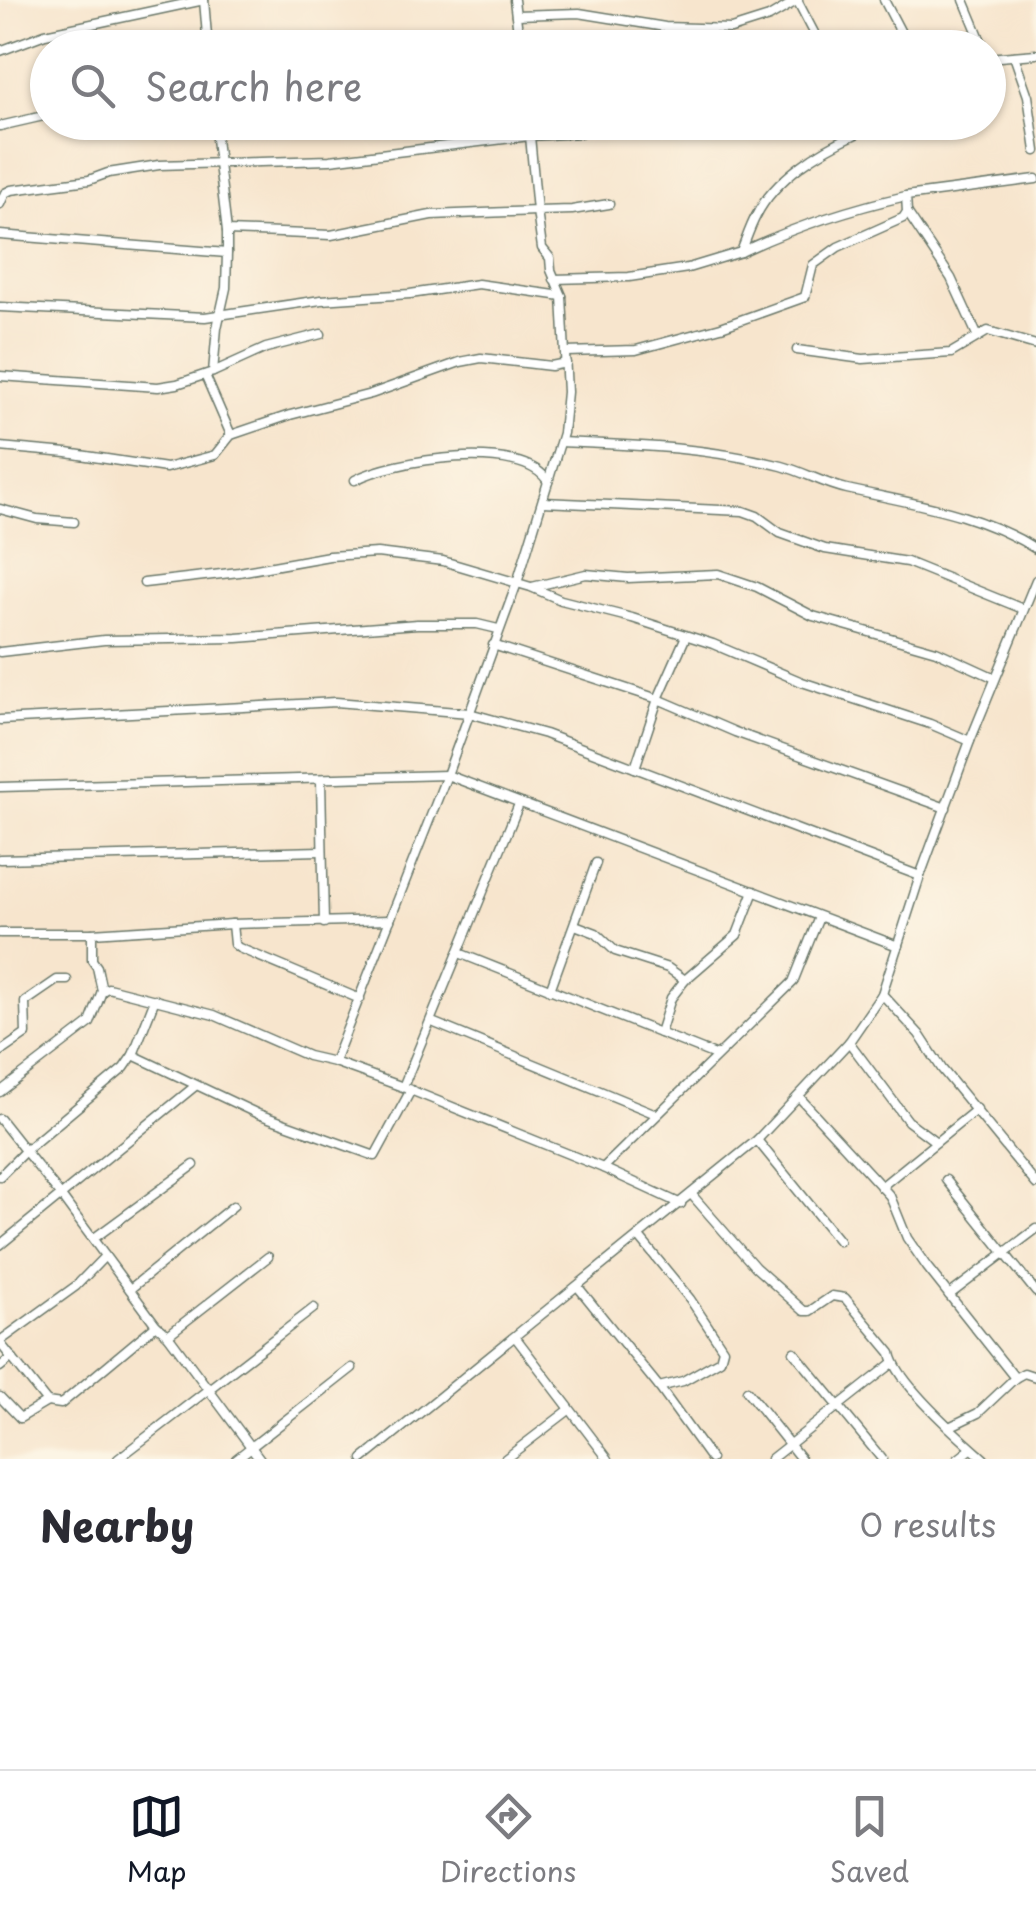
<!DOCTYPE html>
<html lang="en">
<head>
<meta charset="utf-8">
<style>
  :root { --surface:#fff; --page:#f2f2f3; --text:#2b2b33; --muted:#7c7c81; --line:#e1e1e2; --accent:#111827 }
  body { margin:0; font-family:"Playpen Sans",sans-serif; background:var(--page); color:var(--text) }
  .list { margin:0; padding:0; list-style:none }
  h2 { display:flex; justify-content:space-between; align-items:center; height:130px; margin:0; padding:0 40px; font-size:42px }
  h2 small { font-size:32px; font-weight:400; color:var(--muted) }
  .icon { flex:none; width:55px; height:55px; fill:none; stroke:currentColor; stroke-width:2; stroke-linecap:round; stroke-linejoin:round }
  .map { position:relative; flex:none; width:1036px; height:1459px; overflow:hidden }
  .search { position:absolute; background:var(--surface); box-shadow:0 2px 8px #0004; left:30px; right:30px; top:30px; height:110px; display:flex; align-items:center; gap:25px; box-sizing:border-box; padding:0 35px; border-radius:55px; color:var(--muted); font-size:38px }
  .sheet { height:310px; background:var(--surface) }
  nav { display:flex; justify-content:space-around; align-items:center; box-sizing:border-box; height:140px; border-top:2px solid var(--line); background:var(--surface); font-size:28px; color:var(--muted) }
  nav a { display:grid; justify-items:center; gap:5px }
  nav .on { color:var(--accent) }
  .map>svg:first-child { display:block }
  .lines { fill:none; stroke-linecap:round; stroke-linejoin:round }
  .minor-casing { stroke:#6b786a; stroke-width:11 }
  .minor { stroke:#fff; stroke-width:8 }
</style>
</head>
<body>
<div class="map">
<svg width="1036" height="1459" viewBox="0 0 1036 1459">
  <rect width="100%" height="100%" fill="#fcf5e5"/>
  <filter id="ink" filterUnits="userSpaceOnUse"><feTurbulence type="fractalNoise" baseFrequency=".01" numOctaves="2"/><feDisplacementMap in="SourceGraphic" scale="20" xChannelSelector="R" yChannelSelector="G"/><feConvolveMatrix kernelMatrix="1 2 1 2 8 2 1 2 1" color-interpolation-filters="sRGB"/></filter>
  <filter id="wash" filterUnits="userSpaceOnUse"><feTurbulence type="fractalNoise" baseFrequency=".0048" numOctaves="4" result="noise"/><feDisplacementMap in="SourceGraphic" scale="40" xChannelSelector="R" yChannelSelector="G"/><feGaussianBlur stdDeviation="2.25" result="paint"/><feColorMatrix in="noise" values="0 0 0 0 0 0 0 0 0 0 0 0 0 0 0 0 0 1.4 0 .05"/><feComposite in="paint" operator="in"/></filter>
  <g filter="url(#wash)">
    <rect width="100%" height="100%" fill="#f7e5cd"/>
  </g>
  <g filter="url(#ink)">
    <g class="lines">
      <defs>
        <g id="minor">
          <polyline points="204,0 208,48"/>
          <polyline points="514,0 520,48"/>
          <polyline points="884,0 909,48"/>
          <polyline points="964,0 984,48"/>
          <polyline points="798,2 822,48"/>
          <polyline points="516,15 579,13 665,27 731,29 769,17 798,0"/>
          <polyline points="0,51 45,34 204,0"/>
          <polyline points="1014,56 1028,96 1036,151"/>
          <polyline points="988,58 1036,54"/>
          <polyline points="0,126 48,115"/>
          <polyline points="0,204 5,193 11,190 89,180 108,173 159,165 330,160 530,136 529,122"/>
          <polyline points="227,231 331,235 431,215 537,211 530,136 581,133 589,122"/>
          <polyline points="0,235 227,253 227,231 214,122"/>
          <path d="M741,252C794,227 849,209 906,196"/>
          <path d="M554,279L629,277L688,268L741,252C746,240 750,227 756,216C775,178 820,150 858,133L861,122"/>
          <polyline points="0,307 205,317 321,300 410,294 478,284 562,296"/>
          <polyline points="978,337 988,331 1036,345"/>
          <polyline points="797,350 863,359 951,353 978,337 951,278 907,212"/>
          <polyline points="566,352 636,350 721,327 805,297 813,265 838,247 903,218 907,212 906,196 1036,179"/>
          <polyline points="213,372 266,348 321,334"/>
          <polyline points="205,375 231,435"/>
          <polyline points="0,376 158,387 177,384 213,372 217,328 226,288 227,253"/>
          <path d="M561,442C637,445 707,447 782,466C804,472 824,484 847,489C913,504 978,512 1036,549"/>
          <polyline points="0,447 67,453 166,468 215,455 231,435 290,415 371,394 460,362 481,358 551,366 566,363"/>
          <path d="M355,480C391,460 524,439 548,482"/>
          <polyline points="543,502 743,511 757,516 780,533 825,549 907,562 1023,609"/>
          <polyline points="0,509 37,519 74,522"/>
          <polyline points="144,583 239,572 329,556 377,553 443,561 531,587 561,600 632,618 713,644 802,682 930,724 970,741"/>
          <polyline points="532,587 586,574 628,578 718,574 757,587 813,616 936,651 995,678"/>
          <polyline points="493,645 658,699 735,732 946,808"/>
          <polyline points="0,652 104,640 237,638 417,624 477,624 498,629"/>
          <polyline points="0,720 336,702 469,713 545,734 920,876"/>
          <polyline points="635,768 658,699 686,636"/>
          <polyline points="321,780 324,923"/>
          <polyline points="0,787 447,775 898,946"/>
          <polyline points="0,859 321,851"/>
          <polyline points="232,924 234,944 239,948 360,999"/>
          <polyline points="575,925 596,933 615,951 668,968 685,980"/>
          <polyline points="0,933 92,933 232,924 390,920"/>
          <polyline points="92,933 92,960 97,967 102,991"/>
          <polyline points="459,953 715,1055"/>
          <polyline points="550,990 596,863"/>
          <polyline points="882,994 919,1034 942,1069 1036,1184"/>
          <polyline points="432,1022 656,1114"/>
          <polyline points="660,1033 671,998 685,980 737,935 754,891"/>
          <polyline points="849,1042 908,1121 936,1142"/>
          <polyline points="0,1052 26,1034 25,1002 57,980 67,980"/>
          <polyline points="133,1055 155,999"/>
          <polyline points="334,1062 447,775 517,583 563,433 567,392 562,296 551,270 550,258 542,248 537,211 572,210 609,204"/>
          <polyline points="403,1087 519,804"/>
          <polyline points="0,1092 90,1023 102,991 108,988 214,1015 308,1056 334,1062 403,1087 603,1168 681,1204"/>
          <polyline points="799,1097 890,1196 907,1238 927,1267 1015,1378"/>
          <polyline points="0,1119 61,1196 156,1325 168,1335 260,1459"/>
          <polyline points="757,1140 839,1241"/>
          <polyline points="603,1168 793,982 819,917"/>
          <polyline points="0,1176 26,1150 124,1068 133,1055 258,1114 375,1156 411,1090"/>
          <polyline points="946,1180 1036,1292"/>
          <polyline points="881,1187 977,1109"/>
          <path d="M692,1195L755,1267L804,1311H810L832,1296L845,1298L891,1353C896,1382 960,1438 984,1459"/>
          <polyline points="640,1238 690,1299 723,1349 720,1360 683,1381 659,1387"/>
          <polyline points="93,1239 194,1165"/>
          <polyline points="0,1245 194,1087"/>
          <polyline points="578,1287 659,1387 711,1459"/>
          <polyline points="130,1289 233,1206"/>
          <polyline points="949,1295 1036,1229"/>
          <polyline points="168,1335 268,1257"/>
          <polyline points="516,1338 608,1459"/>
          <polyline points="0,1341 76,1286 105,1256"/>
          <polyline points="0,1343 47,1402 61,1404 156,1325"/>
          <polyline points="794,1352 882,1459"/>
          <polyline points="0,1367 12,1357"/>
          <polyline points="747,1391 801,1459"/>
          <polyline points="0,1397 20,1418 47,1402"/>
          <polyline points="949,1427 978,1413 1015,1378 1024,1373 1036,1377"/>
          <polyline points="118,1459 314,1308"/>
          <polyline points="236,1459 352,1368"/>
          <polyline points="363,1459 757,1140 849,1042 882,994 920,876 970,741 1036,580"/>
          <polyline points="505,1459 569,1410"/>
          <polyline points="771,1459 893,1363"/>
          <polyline points="958,1459 971,1449"/>
        </g>
      </defs>
      <use href="#minor" class="minor-casing"/>
      <use href="#minor" class="minor"/>
    </g>
  </g>
</svg>
<div class="search"><svg class="icon" aria-label="search" viewBox="0 0 24 24"><circle cx="10" cy="10" r="6"/><path d="M15 15l6 6"/></svg>Search here</div>
</div>
<section class="sheet">
<h2>Nearby<small>0 results</small></h2>
<ul class="list">
</ul>
</section>
<nav>
<a class="on"><svg class="icon" aria-label="map" viewBox="0 0 24 24"><path d="M3 6l6-2 6 2 6-2v14l-6 2-6-2-6 2zM9 4v14M15 6v14"/></svg>Map</a>
<a><svg class="icon" aria-label="directions" viewBox="0 0 24 24"><path d="M12 3l9 9-9 9-9-9zM9 14v-3h6M13 9l2 2-2 2"/></svg>Directions</a>
<a><svg class="icon" aria-label="saved" viewBox="0 0 24 24"><path d="M7 4h10v16l-5-4-5 4z"/></svg>Saved</a>
</nav>
</body>
</html>
